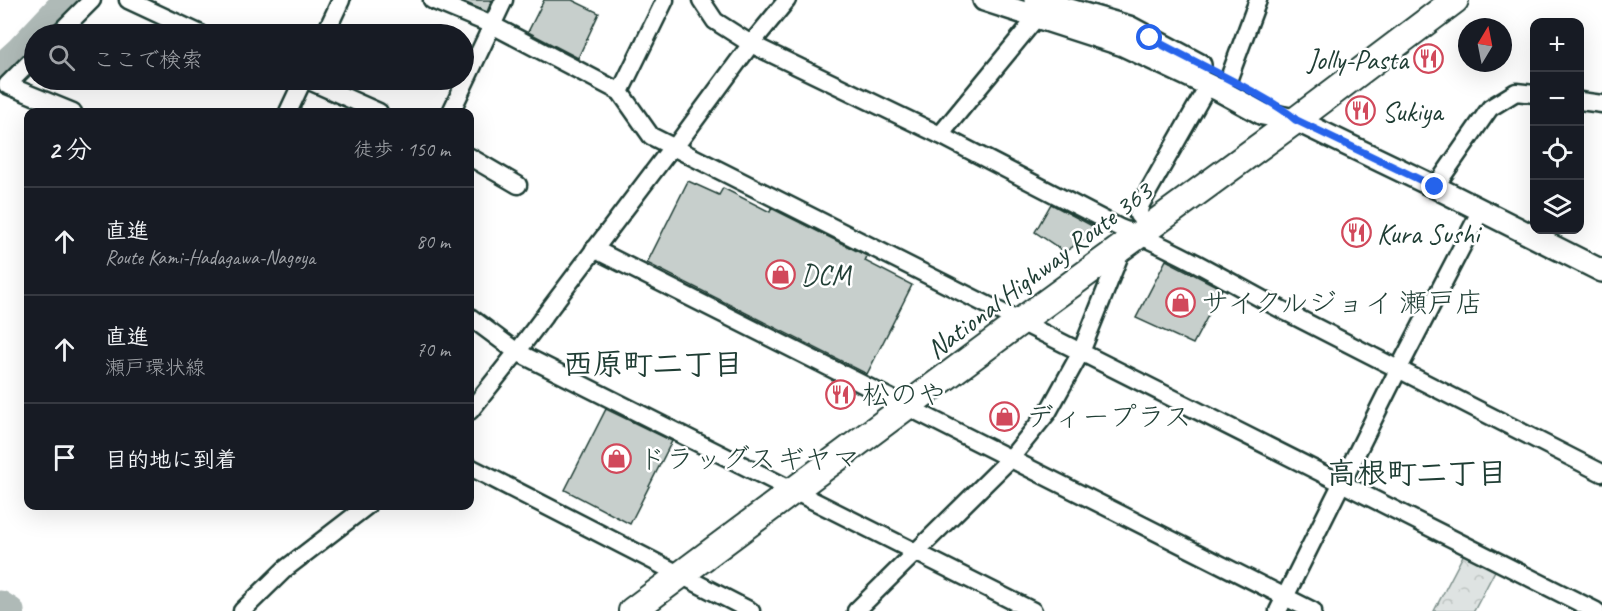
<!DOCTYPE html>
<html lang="ja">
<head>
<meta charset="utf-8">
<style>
  :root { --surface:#171b24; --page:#20242c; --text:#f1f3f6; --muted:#9ea1a6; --line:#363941 }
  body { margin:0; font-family:Caveat,"Klee One",sans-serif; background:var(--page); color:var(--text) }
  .controls { position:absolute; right:18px; top:18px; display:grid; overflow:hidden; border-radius:12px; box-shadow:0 6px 24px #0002 }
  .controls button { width:54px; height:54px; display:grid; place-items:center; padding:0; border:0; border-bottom:2px solid var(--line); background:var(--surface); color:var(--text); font:30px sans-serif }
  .compass { position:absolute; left:1458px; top:18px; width:54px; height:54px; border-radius:50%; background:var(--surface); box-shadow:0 6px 24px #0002; rotate:10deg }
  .stop { position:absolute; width:18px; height:18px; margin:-14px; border:4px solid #2563eb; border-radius:50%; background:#fff }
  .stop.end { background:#2563eb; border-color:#fff; box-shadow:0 2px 6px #0008 }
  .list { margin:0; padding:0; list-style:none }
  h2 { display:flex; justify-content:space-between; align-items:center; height:78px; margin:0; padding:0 24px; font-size:26px }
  h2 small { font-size:20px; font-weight:400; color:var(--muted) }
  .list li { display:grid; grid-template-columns:39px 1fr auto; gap:18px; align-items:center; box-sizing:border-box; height:108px; padding:0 24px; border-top:2px solid var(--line) }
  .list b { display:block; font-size:22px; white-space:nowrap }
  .list p { margin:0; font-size:20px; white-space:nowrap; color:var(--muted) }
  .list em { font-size:20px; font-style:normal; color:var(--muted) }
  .icon { flex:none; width:33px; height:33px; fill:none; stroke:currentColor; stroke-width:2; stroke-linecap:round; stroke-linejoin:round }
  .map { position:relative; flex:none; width:1602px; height:611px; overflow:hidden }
  .search { position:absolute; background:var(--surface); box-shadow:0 6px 24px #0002; left:24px; top:24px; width:450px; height:66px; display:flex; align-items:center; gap:15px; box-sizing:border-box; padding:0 21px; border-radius:33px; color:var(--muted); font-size:22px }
  .panel { position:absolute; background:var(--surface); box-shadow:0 6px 24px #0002; left:24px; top:108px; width:450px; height:402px; border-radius:12px }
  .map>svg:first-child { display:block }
  .forest { fill:url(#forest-crowns); stroke:#7e908b; stroke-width:1.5 }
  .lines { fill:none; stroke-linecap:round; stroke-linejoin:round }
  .river { stroke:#afbab7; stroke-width:27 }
  .building { fill:#c7cfcc; stroke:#1f3d34; stroke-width:1.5 }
  .minor-casing { stroke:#1f3d34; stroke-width:21 }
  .major-casing { stroke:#1f3d34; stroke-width:26 }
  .highway-casing { stroke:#1f3d34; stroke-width:30 }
  .minor { stroke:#fff; stroke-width:16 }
  .major { stroke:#fff; stroke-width:21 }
  .highway { stroke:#fff; stroke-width:26 }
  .route { stroke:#2563eb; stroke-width:8 }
  .labels { text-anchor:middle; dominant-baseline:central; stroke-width:5; stroke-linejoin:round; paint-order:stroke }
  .poi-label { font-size:28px; fill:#1f3d34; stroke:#fff; text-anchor:start }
  .street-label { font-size:28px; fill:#1f3d34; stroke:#fff }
  .neighbourhood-label { font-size:30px; font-weight:bold; fill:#1f3d34; stroke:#fff }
</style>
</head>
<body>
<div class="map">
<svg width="1602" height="611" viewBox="0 0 1602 611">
  <defs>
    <pattern id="forest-crowns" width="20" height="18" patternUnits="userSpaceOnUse" patternTransform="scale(1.5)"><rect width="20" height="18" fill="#dee3e2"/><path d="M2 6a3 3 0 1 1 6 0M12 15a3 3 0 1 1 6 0" fill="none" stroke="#bec4c2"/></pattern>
  </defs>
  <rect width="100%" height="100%" fill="#fff"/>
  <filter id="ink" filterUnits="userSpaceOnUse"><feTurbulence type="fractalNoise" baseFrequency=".0167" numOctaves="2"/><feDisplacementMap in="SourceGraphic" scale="12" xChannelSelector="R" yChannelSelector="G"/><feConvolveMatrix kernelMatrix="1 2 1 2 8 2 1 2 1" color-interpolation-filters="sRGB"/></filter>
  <g filter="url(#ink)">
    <polygon class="forest" points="1468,546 1499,563 1474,611 1434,611"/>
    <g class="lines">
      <g class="river">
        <polyline points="0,67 19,50 66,0"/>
        <polyline points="0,604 11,611"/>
      </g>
    </g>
    <g class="building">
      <polygon points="459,0 492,0 487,12"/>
      <polygon points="544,0 572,0 599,13 578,58 528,32"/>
      <polygon points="688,181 719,195 723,188 770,212 771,208 867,256 865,261 912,285 867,374 647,263"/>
      <polygon points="1051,204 1098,229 1065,252 1035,232"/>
      <polygon points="1166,260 1222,289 1193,344 1136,318"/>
      <polygon points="606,409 672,441 630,524 565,490"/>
    </g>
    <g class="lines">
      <defs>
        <g id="minor">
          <polyline points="128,0 201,34"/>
          <polyline points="432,0 492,25 620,92 651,136 1596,611"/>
          <path d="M701,0L715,21L751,44L940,135L1120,228C1179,250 1234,285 1290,314C1394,367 1498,420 1602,473"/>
          <polyline points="58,34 92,0"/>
          <polyline points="325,34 341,0"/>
          <polyline points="34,58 7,85 73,112"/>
          <polyline points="1229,78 1258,0"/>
          <polyline points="307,80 379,112"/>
          <polyline points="620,92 665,0"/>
          <polyline points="1580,101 1602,104"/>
          <polyline points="288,112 303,80"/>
          <polyline points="451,112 504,0"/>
          <polyline points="940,135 1037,17"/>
          <polyline points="470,157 518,185"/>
          <polyline points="1435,187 1490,108 1516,92 1534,94"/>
          <polyline points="1150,227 1138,215 1141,204 1209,84"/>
          <polyline points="594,249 1313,611"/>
          <polyline points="470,317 517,352 1033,611"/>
          <polyline points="470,411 517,352 669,151 675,147 751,44 787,0"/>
          <polyline points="470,467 751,611"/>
          <polyline points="242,611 285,569 367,506"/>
          <polyline points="856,611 1010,459 1048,412 1081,352 1123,247"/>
          <polyline points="1278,611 1398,370 1481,210"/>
        </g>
        <g id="major">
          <polyline points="984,0 1123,45 1219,90 1263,114 1296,120 1435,187 1602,271"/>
          <polyline points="1035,0 1129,27 1200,65"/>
        </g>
        <polyline id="highway" points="632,611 1021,321 1296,120 1455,0"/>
      </defs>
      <use href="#minor" class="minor-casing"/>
      <use href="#major" class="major-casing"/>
      <use href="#highway" class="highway-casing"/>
      <use href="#minor" class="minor"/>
      <use href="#major" class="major"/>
      <use href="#highway" class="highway"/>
    </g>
  </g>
  <g class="lines" filter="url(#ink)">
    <path class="route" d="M1150,38C1184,57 1219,73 1253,92C1269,101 1283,108 1296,120L1435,187"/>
  </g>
  <defs>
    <symbol id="restaurant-ring" viewBox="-11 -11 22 22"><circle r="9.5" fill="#fff" stroke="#d1495b" stroke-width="1.5"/><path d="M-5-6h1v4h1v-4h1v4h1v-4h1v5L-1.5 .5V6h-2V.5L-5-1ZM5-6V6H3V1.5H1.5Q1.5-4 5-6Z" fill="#d1495b"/></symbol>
    <symbol id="shop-ring" viewBox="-11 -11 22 22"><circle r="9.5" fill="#fff" stroke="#d1495b" stroke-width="1.5"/><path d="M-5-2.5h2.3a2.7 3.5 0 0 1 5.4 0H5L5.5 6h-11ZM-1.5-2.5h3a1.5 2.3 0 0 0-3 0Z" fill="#d1495b"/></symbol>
  </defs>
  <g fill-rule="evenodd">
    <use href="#restaurant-ring" x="1412" y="42" width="33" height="33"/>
    <use href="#restaurant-ring" x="1344" y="94" width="33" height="33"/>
    <use href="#restaurant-ring" x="1340" y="216" width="33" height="33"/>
    <use href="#shop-ring" x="764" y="258" width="33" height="33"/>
    <use href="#shop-ring" x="1164" y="286" width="33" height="33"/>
    <use href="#restaurant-ring" x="824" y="378" width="33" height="33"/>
    <use href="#shop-ring" x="988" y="400" width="33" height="33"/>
    <use href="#shop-ring" x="600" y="442" width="33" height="33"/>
  </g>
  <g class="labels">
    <g class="poi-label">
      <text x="1408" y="59" text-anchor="end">Jolly-Pasta</text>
      <text x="1382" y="111">Sukiya</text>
      <text x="1377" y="233">Kura Sushi</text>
      <text x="801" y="274">DCM</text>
      <text x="1201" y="302">サイクルジョイ 瀬戸店</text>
      <text x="862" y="394">松のや</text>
      <text x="1026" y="416">ディープラス</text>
      <text x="638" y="458">ドラッグスギヤマ</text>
    </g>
    <g class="street-label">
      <text transform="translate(1039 270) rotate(-37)">National Highway Route 363</text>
    </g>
    <g class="neighbourhood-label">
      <text x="653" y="364">西原町二丁目</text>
      <text x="1417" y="473">高根町二丁目</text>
    </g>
  </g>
</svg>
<div class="controls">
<button>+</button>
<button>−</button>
<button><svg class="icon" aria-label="locate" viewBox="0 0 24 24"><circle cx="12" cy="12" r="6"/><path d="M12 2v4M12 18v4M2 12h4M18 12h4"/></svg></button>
<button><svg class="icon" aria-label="layers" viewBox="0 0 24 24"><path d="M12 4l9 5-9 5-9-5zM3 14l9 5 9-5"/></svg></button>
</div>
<svg class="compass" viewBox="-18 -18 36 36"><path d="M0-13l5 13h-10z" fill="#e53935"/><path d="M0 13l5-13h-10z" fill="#9ea1a6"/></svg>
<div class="stop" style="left:1150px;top:38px"></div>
<div class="stop end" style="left:1435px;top:187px"></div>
<div class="search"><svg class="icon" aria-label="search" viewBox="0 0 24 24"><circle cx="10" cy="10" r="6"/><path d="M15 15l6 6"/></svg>ここで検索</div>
<section class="panel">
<h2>2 分<small>徒歩 · 150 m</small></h2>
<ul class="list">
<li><svg class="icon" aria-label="ahead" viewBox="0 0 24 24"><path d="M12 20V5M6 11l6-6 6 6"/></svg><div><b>直進</b><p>Route Kami-Hadagawa-Nagoya</p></div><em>80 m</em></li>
<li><svg class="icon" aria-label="ahead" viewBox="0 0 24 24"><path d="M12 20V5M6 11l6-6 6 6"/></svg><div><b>直進</b><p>瀬戸環状線</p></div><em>70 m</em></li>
<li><svg class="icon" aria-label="arrive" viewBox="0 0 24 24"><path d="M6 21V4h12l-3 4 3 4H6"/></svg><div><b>目的地に到着</b></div></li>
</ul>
</section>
</div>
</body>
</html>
